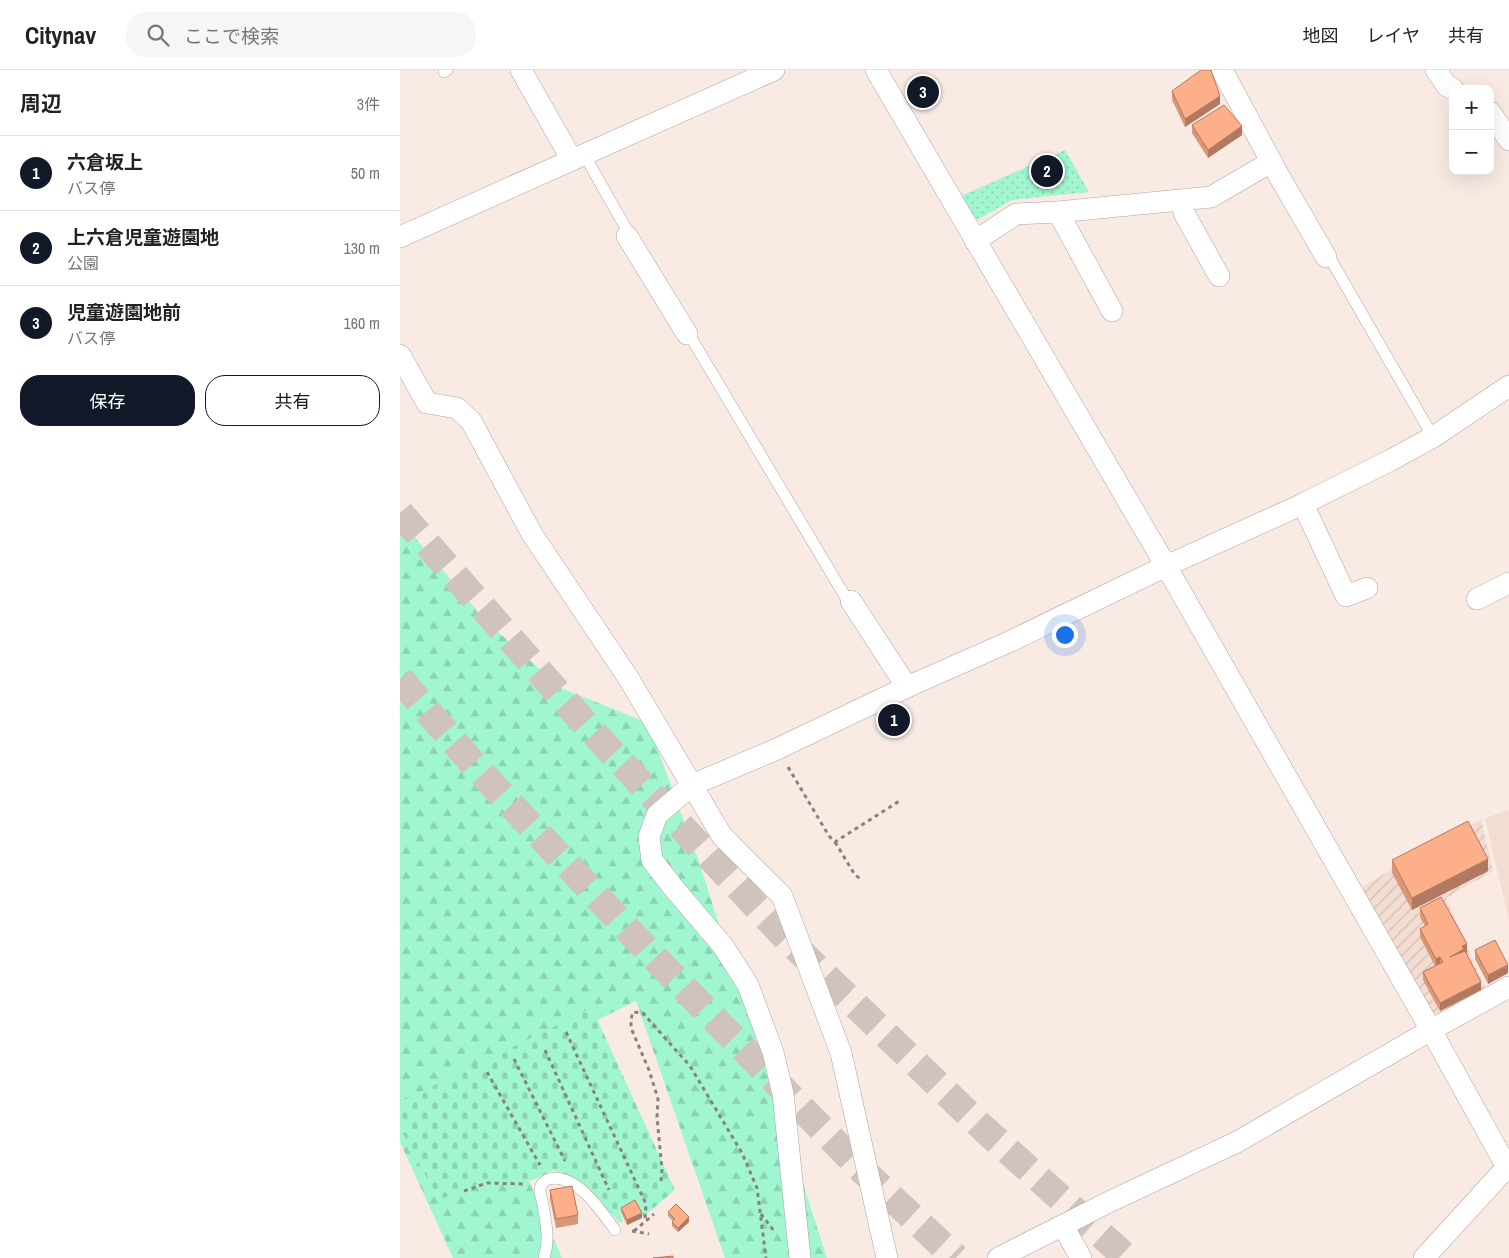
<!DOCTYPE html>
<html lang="ja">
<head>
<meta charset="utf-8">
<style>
  :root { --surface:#fff; --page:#f6f6f6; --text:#222; --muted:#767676; --line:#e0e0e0; --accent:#111827 }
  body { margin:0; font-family:"Archivo Narrow","Noto Sans JP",sans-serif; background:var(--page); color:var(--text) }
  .controls { position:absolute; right:15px; top:15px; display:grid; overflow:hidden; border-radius:10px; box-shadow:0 5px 20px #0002 }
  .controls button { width:45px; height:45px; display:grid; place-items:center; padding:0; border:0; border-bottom:1px solid var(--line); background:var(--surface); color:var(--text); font:25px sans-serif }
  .you { position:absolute; left:664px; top:564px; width:18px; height:18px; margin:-12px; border:4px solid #fff; border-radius:50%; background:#1a73e8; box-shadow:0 0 0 8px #1a73e833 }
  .badge { display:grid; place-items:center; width:32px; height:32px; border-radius:50%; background:var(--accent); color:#fff; font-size:16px; font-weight:700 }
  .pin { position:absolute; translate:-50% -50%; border:2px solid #fff; box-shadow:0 1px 5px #0006 }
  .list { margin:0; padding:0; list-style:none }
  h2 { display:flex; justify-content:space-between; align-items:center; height:65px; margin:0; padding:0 20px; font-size:21px }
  h2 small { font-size:16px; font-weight:400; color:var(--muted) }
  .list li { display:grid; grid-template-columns:32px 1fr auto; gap:15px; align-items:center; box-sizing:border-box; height:75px; padding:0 20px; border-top:1px solid var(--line) }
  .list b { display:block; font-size:19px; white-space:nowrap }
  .list p { margin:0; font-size:16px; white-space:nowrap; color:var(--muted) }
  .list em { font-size:16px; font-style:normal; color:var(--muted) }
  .actions { display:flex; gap:10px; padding:15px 20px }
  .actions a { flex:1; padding:11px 0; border:1px solid var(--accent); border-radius:20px; text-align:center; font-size:18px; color:var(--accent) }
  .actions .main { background:var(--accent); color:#fff }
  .icon { flex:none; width:28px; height:28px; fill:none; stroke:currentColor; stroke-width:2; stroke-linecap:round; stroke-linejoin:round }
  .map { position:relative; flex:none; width:1109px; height:1188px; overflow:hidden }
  header { display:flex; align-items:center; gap:30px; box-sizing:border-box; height:70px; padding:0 25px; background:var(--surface); border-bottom:1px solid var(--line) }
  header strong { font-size:24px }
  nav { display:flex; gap:28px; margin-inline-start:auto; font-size:18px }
  .search { width:350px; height:45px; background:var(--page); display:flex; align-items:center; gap:12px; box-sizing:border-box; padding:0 18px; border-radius:20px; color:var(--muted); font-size:19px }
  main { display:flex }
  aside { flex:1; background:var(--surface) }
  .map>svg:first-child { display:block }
  .built { fill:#f3ddd3 }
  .industrial { fill:url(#industrial-furrows) }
  .grass { fill:url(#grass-dots) }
  .forest { fill:url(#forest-firs) }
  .cemetery { fill:url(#cemetery-stones) }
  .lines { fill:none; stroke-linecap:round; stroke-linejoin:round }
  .highway-tunnel { stroke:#d0c3bd; stroke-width:28; stroke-dasharray:28 14; stroke-linecap:butt }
  .lane-casing { stroke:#b1a39d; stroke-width:12 }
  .street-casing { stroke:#b1a39d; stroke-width:22 }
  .path { stroke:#8a817d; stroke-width:3; stroke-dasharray:4 4; stroke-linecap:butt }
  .lane { stroke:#fff; stroke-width:11 }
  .street { stroke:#fff; stroke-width:21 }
  .wall { fill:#da9676 }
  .shaded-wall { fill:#b17a60 }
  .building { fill:#fdaf89; stroke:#b17a60 }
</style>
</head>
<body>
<header>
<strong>Citynav</strong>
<div class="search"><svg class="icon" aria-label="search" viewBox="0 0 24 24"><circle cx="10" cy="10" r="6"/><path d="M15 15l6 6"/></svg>ここで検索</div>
<nav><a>地図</a><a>レイヤ</a><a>共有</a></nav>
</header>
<main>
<aside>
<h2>周辺<small>3件</small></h2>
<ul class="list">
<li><span class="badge">1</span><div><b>六倉坂上</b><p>バス停</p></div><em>50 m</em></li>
<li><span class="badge">2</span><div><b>上六倉児童遊園地</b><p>公園</p></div><em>130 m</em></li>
<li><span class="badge">3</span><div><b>児童遊園地前</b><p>バス停</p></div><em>160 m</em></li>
</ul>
<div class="actions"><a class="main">保存</a><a>共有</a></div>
</aside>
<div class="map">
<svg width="1109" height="1188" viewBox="0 0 1109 1188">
  <defs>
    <pattern id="industrial-furrows" width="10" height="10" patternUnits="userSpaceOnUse" patternTransform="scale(1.25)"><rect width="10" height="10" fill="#f3ddd3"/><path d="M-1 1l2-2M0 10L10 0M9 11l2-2" fill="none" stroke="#d0beb5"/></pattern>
    <pattern id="grass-dots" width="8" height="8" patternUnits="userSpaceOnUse" patternTransform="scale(1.25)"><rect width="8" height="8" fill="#a0f6d0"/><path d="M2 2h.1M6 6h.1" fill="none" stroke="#8ad3b2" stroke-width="1.8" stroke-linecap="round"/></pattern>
    <pattern id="forest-firs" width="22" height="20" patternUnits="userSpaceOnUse" patternTransform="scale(1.25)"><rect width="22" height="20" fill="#a0f6d0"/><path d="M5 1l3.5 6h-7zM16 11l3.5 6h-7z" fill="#8ad3b2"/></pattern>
    <pattern id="cemetery-stones" width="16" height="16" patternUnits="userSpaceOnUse" patternTransform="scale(1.25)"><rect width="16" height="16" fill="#a0f6d0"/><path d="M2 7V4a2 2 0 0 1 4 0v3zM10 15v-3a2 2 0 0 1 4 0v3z" fill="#8ad3b2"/></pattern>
  </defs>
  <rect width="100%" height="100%" fill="#f9ebe4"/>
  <polygon class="built" points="1109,740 1109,850 1085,748"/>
  <polygon class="industrial" points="1081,749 1093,801 1046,828 1087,922 1047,945 1032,943 961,817"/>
  <polygon class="grass" points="665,80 689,122 612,130 577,150 561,126"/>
  <polygon class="forest" points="0,450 86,551 161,618 248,653 299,792 427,1188 325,1188 236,931 84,1006 162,1188 53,1188 0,1072"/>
  <polygon class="cemetery" points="192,938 275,1120 243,1147 236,1134 220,1142 223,1151 219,1153 215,1147 202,1137 179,1114 163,1103 153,1100 133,1110 84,1111 39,1130 0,1058 0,1032"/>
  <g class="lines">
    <g class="highway-tunnel">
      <polyline points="0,443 188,657 387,869 584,1059 727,1188"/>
      <polyline points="0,609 74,695 249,882 462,1100 556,1188"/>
    </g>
    <defs>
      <g id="lane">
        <polyline points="44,2 47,0"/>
        <polyline points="185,86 228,162 227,166"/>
        <polyline points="926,187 931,190 1033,367"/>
        <polyline points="287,264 290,266 446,528 451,531"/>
        <path d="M144,1188C150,1170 146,1153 143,1135C142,1130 140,1124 140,1120C140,1115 145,1110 149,1109C176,1102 202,1142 215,1160"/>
      </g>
      <g id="street">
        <polyline points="121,0 172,90 374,0"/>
        <polyline points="476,0 766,496 1031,960 1109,1101"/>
        <polyline points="822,0 879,106 926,187"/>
        <polyline points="1036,0 1047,16 1053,19"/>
        <polyline points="1090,42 1109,70"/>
        <polyline points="783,131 784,143 819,206"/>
        <polyline points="658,142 712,241"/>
        <polyline points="227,166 287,264"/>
        <polyline points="0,167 172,90"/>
        <polyline points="575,171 616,144 658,142 811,127 871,92"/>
        <polyline points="0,285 27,333 57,338 71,351 132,464 229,609 322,766 382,826 441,983 487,1188"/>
        <polyline points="903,434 946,526 967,518"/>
        <polyline points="1077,529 1109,513"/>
        <polyline points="451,531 507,617"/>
        <polyline points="663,1156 681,1188"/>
        <polyline points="400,1188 383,1024 373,982 348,915 323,876 272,816 252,790 249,767 257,745 292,715 377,679 507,617 611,571 766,496 903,434 991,390 1033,367 1109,316"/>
        <polyline points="598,1188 711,1131 837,1072 1031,960 1109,917"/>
        <polyline points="1024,1188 1107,1097"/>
      </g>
    </defs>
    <use href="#lane" class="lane-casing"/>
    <use href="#street" class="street-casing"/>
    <g class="path">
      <polyline points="388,697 429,766 435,772 501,730"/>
      <polyline points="435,772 455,805 462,810"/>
      <polyline points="166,962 246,1134 245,1151"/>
      <polyline points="145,980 209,1120"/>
      <polyline points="114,989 165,1091"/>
      <polyline points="87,1002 140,1095"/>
      <polyline points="261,1111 262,1100 257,1047 258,1029 249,1000 231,958 231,949 233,942 243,943 290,996 342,1083 357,1118 366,1188"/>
      <polyline points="64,1121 87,1113 125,1114"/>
      <polyline points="361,1144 374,1161"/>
      <polyline points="232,1161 249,1164"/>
      <polyline points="234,1161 254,1144"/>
    </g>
    <use href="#lane" class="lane"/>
    <use href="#street" class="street"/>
  </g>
  <g class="wall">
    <polygon points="772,21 820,34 785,57 772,30"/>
    <polygon points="792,55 842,65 808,88 792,63"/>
    <polygon points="992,790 1088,801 1012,840 992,803"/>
    <polygon points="1020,838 1067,882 1066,883 1081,920 1040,941 1023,910 1023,902 1035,896 1020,867 1020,859 1025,856 1020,847"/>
    <polygon points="1075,880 1108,903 1088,914 1075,889"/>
    <polygon points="150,1120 178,1145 178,1154 156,1158 150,1129"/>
    <polygon points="221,1138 242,1148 227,1155 221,1142"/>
    <polygon points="268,1142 289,1152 278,1162 272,1156 272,1152 273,1151 268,1146"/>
  </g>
  <g class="shaded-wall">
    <polygon points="820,26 820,34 785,57 785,49"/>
    <polygon points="842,56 842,65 808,88 808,80"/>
    <polygon points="1088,789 1088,801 1012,840 1012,828"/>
    <polygon points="1067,874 1067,882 1050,896 1062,876"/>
    <polygon points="1040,887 1040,895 1036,897 1036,889"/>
    <polygon points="1108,895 1108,903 1088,914 1088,905"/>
    <polygon points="1081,912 1081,920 1040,941 1040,933"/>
    <polygon points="242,1143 242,1148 227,1155 227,1150"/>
    <polygon points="289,1147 289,1152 278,1162 278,1158"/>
  </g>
  <g class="building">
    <polygon points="801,0 811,0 820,26 785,49 772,21"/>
    <polygon points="824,35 842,56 808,80 792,55"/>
    <polygon points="1068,751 1088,789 1012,828 992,790"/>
    <polygon points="1041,827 1067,874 1062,876 1064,879 1050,887 1065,881 1081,912 1040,933 1023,902 1043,892 1040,887 1036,889 1020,859 1028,854 1020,838"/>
    <polygon points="1095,870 1108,895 1088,905 1075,880"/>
    <polygon points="172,1116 178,1145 156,1149 150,1120"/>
    <polygon points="235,1130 242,1143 227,1150 221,1138"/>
    <polygon points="276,1134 289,1147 278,1158 272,1152 275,1149 268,1142"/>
    <polygon points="273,1186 273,1188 253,1188"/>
  </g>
</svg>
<div class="controls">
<button>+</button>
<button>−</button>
</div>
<div class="you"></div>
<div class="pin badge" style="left:494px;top:650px">1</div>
<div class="pin badge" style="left:647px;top:101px">2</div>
<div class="pin badge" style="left:523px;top:22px">3</div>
</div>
</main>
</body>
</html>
